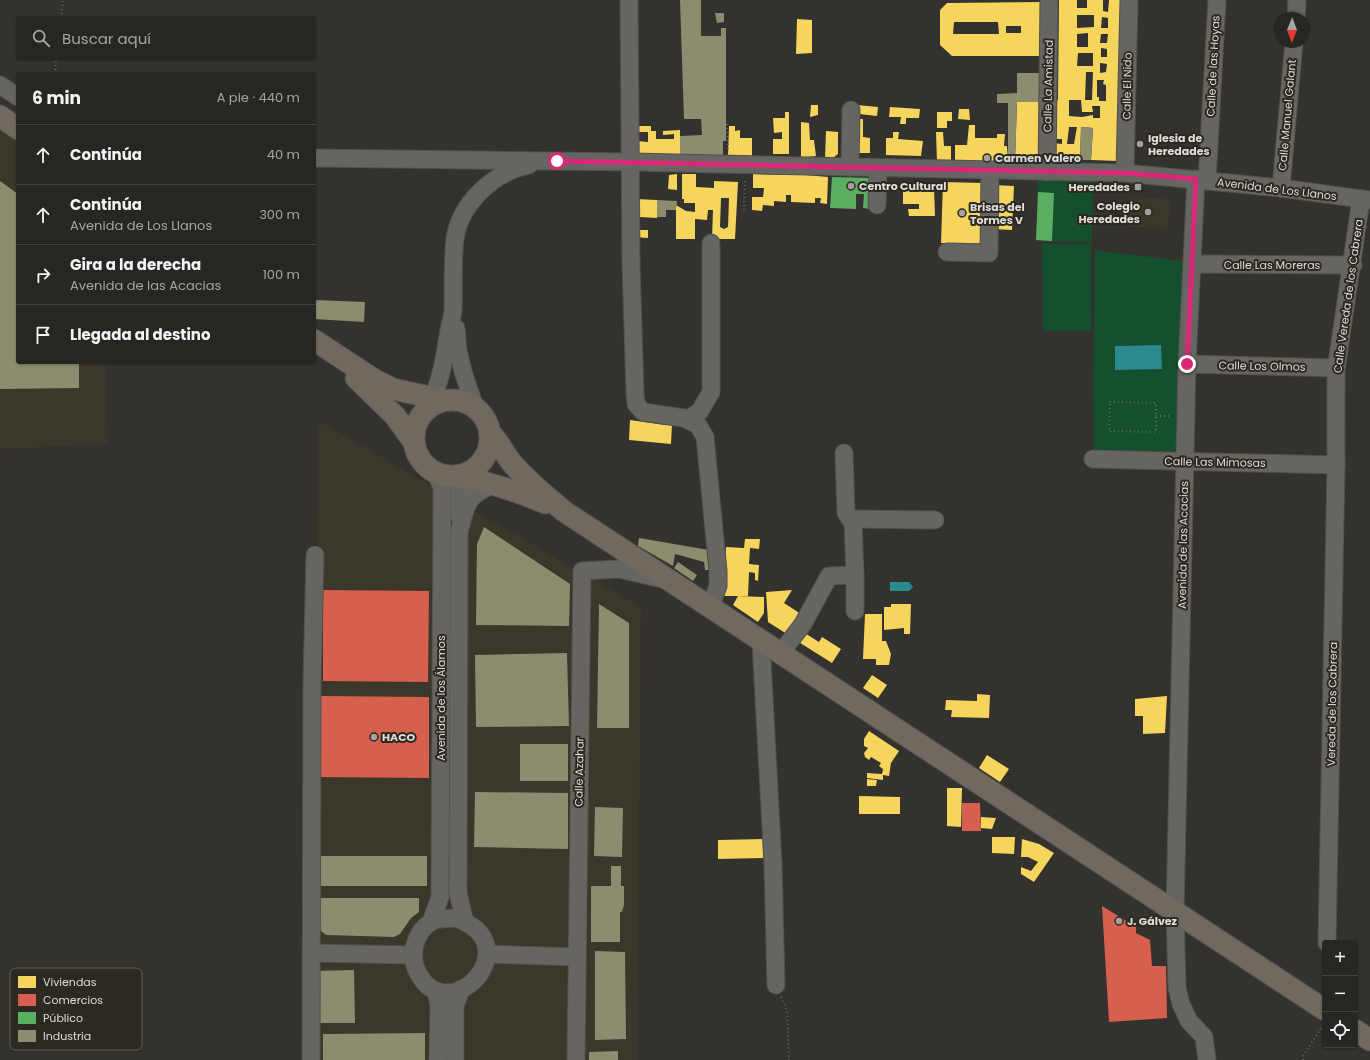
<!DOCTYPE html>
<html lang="es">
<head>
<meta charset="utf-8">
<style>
  :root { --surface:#262622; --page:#2e2e2a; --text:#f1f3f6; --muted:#a4a5a5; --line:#424340 }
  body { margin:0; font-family:Poppins,sans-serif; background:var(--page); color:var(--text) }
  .controls { position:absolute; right:12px; bottom:12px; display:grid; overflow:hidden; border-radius:4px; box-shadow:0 1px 3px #0004 }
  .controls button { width:36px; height:36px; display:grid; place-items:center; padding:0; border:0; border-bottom:1px solid var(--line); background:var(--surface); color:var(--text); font:20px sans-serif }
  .compass { position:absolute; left:1274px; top:12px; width:36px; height:36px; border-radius:50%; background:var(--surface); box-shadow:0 1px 3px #0004; rotate:181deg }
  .stop { position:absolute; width:12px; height:12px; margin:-9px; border:3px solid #db2777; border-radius:50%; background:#fff }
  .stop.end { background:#db2777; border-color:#fff; box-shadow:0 1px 4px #0008 }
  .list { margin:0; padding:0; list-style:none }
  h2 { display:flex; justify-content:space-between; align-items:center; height:52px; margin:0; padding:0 16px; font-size:17px }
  h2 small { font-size:13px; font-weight:400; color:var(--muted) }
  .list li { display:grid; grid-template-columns:26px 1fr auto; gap:12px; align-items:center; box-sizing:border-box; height:60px; padding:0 16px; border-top:1px solid var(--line) }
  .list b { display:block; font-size:15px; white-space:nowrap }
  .list p { margin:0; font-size:13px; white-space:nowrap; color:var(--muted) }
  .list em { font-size:13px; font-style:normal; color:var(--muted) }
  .icon { flex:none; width:22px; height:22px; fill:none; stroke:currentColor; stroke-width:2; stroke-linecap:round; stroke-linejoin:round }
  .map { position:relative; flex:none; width:1370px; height:1060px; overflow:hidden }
  .search { position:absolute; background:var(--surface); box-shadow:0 1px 3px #0004; left:16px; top:16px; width:300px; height:44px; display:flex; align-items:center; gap:10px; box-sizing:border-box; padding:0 14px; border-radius:4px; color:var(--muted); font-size:15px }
  .panel { position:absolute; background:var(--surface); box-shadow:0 1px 3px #0004; left:16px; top:72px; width:300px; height:292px; border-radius:4px }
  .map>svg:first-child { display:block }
  .built { fill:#3c372b }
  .green { fill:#144f2e }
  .water { fill:#2a8a8f }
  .homes { fill:#f6d55c; fill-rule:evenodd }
  .shops { fill:#d6604d }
  .public { fill:#5aae61 }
  .industry { fill:#8c8c6e }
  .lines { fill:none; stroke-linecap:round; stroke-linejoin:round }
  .minor-casing { stroke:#52504d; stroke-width:19 }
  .major-casing { stroke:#52504d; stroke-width:23 }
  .path { stroke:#666562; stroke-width:2; stroke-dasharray:1 3; stroke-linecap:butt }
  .minor { stroke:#666562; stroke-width:17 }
  .major { stroke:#706960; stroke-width:21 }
  .route { stroke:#db2777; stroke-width:5 }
  .poi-dot { fill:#a3a19c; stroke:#2c2921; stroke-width:1.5 }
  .labels { text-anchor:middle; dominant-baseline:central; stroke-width:4; stroke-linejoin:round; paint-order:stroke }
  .street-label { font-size:11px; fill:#dfddd8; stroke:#2c2921 }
  .poi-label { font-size:11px; font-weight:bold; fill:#dfddd8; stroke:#2c2921; text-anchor:start }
  .key { fill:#2c2921; stroke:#625f58; stroke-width:1 }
  .key-label { font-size:11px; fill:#dfddd8 }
</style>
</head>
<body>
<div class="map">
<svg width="1370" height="1060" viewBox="0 0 1370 1060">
  <rect width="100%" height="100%" fill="#33322e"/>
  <g class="built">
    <polygon points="0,130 18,143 18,362 105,362 108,444 0,449"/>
    <polygon points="1128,196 1170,199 1168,229 1126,226"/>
    <polygon points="319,421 641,607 637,1060 311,1060"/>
  </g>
  <g class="green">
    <polygon points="1038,180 1093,180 1092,242 1037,241"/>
    <polygon points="1042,244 1091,244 1091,331 1043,331"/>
    <polygon points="1095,250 1182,261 1178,444 1173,451 1094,450 1093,386"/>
  </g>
  <g class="water">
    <polygon points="1161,345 1162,369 1115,370 1115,346"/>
    <polygon points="890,582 909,582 913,587 909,591 890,591"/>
  </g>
  <g class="homes">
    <path d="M1059,0H1077V8H1087V0H1103V11L1108,12L1109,0H1122L1118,161L1091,160L1093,128L1081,127L1080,160L1053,159V143L1062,144V139H1053L1055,101L1058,100ZM1077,15H1094V27L1077,28ZM1102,17L1108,18V28H1101ZM1088,33V47H1077V34ZM1101,34H1108L1107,43H1100ZM1101,48L1107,49V57H1101ZM1078,53H1093V66H1077ZM1100,63L1107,64L1106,72L1100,73ZM1086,72H1093L1092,100H1085ZM1097,80H1104L1103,84L1106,85V101H1099V97H1097ZM1069,100H1081L1082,112H1093L1092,106H1100V118H1093V115L1082,117L1069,116ZM1069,127H1077L1074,144H1067Z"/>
    <path d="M1042,2L1040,56H952L940,45V10L947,3ZM954,22H998L999,34H953ZM1006,26H1021V33H1006Z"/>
    <polygon points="797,19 812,20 812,53 796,54"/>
    <polygon points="1017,102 1043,102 1040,161 1015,161"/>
    <polygon points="811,105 818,105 818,115 810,117"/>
    <polygon points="857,105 878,107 877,116 859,114 859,119 863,119 863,137 870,138 870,153 856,153"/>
    <polygon points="890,107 920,109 919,118 906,118 906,124 900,124 901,117 889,117"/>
    <polygon points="959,109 969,109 970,120 958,119"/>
    <polygon points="785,112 789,112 789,154 773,154 773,139 782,139 782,132 774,133 773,118 785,118"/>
    <polygon points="937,112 952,112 952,121 947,121 947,128 937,128"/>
    <polygon points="801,122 809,123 810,140 814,140 816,156 801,158"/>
    <polygon points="969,125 975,125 975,138 997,138 997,134 1005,134 1004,146 1007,146 1008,161 955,161 955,145 967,145"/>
    <polygon points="638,126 651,126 651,131 656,131 656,139 674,139 674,134 663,135 663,131 680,130 680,157 639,157 638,141 648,142 648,132 638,132"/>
    <polygon points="729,126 735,126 735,131 740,130 740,138 752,138 752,156 728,155"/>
    <polygon points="826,131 838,132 838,154 833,158 825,158"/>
    <polygon points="893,132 899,132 898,139 923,141 921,156 886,155 886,138 893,138"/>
    <polygon points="936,132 943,132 944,146 951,146 951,163 937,163"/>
    <polygon points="677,174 677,190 668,189 669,175"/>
    <path d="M682,174H696V187L714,188V181L738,182L735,239H712L713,210H708L707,220L695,219V239H676V205L686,211L695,212V203H684V199H682ZM721,198H729L728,227L724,229L720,227Z"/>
    <polygon points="753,174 795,175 795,174 828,177 827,204 820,203 821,198 815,198 815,203 791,202 791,195 786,195 786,202 774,201 774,206 763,205 762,211 752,210 752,197 763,197 764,188 753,188"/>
    <polygon points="943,182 983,183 982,244 941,243"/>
    <polygon points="993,185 1014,186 1012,230 992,229"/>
    <polygon points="934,188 935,216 909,216 908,209 919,209 919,204 903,204 903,189"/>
    <polygon points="636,199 657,200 657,218 640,217 640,230 648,230 648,238 635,237"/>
    <polygon points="630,420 665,425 665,423 672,424 671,444 629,440"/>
    <polygon points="745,539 760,539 759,549 750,548 749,564 759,565 758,581 755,580 755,573 749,572 748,596 724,596 726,547 744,548"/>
    <polygon points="792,590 784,603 804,616 790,636 768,622 766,592"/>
    <polygon points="738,596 764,597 764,613 758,622 733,605"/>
    <polygon points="891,604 911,604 910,634 904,634 904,628 884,630 884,607 891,607"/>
    <polygon points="865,614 882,614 882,641 886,641 891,654 889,665 876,665 876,659 863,659"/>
    <polygon points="803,632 819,642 822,637 841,649 832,663 797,641"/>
    <polygon points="872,675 887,685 878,698 863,688"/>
    <polygon points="977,694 990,695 989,718 951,717 952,710 945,710 946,700 977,701"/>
    <polygon points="1167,696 1165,733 1143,734 1143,716 1135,716 1135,699"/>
    <polygon points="869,731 899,751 891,763 889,776 883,775 883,780 867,778 867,773 882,774 883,769 879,766 881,763 871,757 869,760 865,757 864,753 868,748 864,746 864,739"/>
    <polygon points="987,755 1009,769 1000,782 979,768"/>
    <polygon points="867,779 877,780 876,786 867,786"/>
    <polygon points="947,788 962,788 961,827 947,826"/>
    <polygon points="859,796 900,797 900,814 859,814"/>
    <polygon points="981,817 996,818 992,829 981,828"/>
    <polygon points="992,837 1015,837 1014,854 992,853"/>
    <polygon points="765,839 765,858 718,859 718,840"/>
    <polygon points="1022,839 1039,844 1054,853 1034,882 1021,874 1021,867 1031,871 1038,862 1028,857 1021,857"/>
  </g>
  <g class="shops">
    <polygon points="323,590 429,591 428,682 323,681"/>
    <polygon points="320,696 429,697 429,778 320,777"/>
    <polygon points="962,803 980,803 981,831 962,831"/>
    <polygon points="1102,906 1136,927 1136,933 1150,940 1152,966 1166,966 1167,1018 1109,1022"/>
  </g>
  <g class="public">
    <polygon points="832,177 871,178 870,209 863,208 864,194 856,194 856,209 830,208"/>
    <polygon points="1038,192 1054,193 1052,241 1036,240"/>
  </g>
  <g class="industry">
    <polygon points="680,0 701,0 701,36 721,36 721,28 726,28 726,141 723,141 723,156 680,157 680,136 702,135 701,119 684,119"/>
    <polygon points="715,13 724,13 724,22 717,23"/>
    <polygon points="1017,73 1039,73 1042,76 1043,102 1017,102 1015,161 1008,161 1008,103 997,103 997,94 1017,93"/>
    <polygon points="1081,127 1093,128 1091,160 1080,160"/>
    <polygon points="0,181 18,194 18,362 79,362 79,388 0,389"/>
    <polygon points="657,200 677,201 676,210 666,210 666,217 657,217"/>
    <polygon points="314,300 365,302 364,322 314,319"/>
    <polygon points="484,527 570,584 569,626 476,625 477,544"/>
    <polygon points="639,538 709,550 709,570 705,570 704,562 675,554 673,566 638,546"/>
    <polygon points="678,562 697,575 693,581 674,568"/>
    <polygon points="599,604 629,623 629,728 597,728"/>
    <polygon points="567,653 569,726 476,727 475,655"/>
    <rect x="520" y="744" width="48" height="37"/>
    <polygon points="475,792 568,793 568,849 474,847"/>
    <polygon points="595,807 623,808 622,857 594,856"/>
    <rect x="319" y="856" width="108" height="30"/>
    <polygon points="611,866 621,866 621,886 624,886 624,905 622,912 620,912 620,942 591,942 591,886 611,886"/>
    <polygon points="318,898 419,898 419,912 411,918 400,934 394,937 326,935 321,931 318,923"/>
    <polygon points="595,951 625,952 626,1039 595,1040"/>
    <polygon points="354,970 355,1023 314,1023 315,971"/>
    <polygon points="425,1033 425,1060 323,1060 323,1034"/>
    <polygon points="618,1051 618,1060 589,1060 589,1052"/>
  </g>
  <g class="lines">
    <defs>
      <g id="minor">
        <polyline points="629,0 631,264 635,393 636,404 643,412 684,418 698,425 705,437 718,571 718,586 710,608"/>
        <polyline points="1296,18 1297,0"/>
        <polyline points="0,85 18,97"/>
        <polyline points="314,158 632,162 1125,173 1281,188 1370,200"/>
        <polyline points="850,167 851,110"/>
        <polyline points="1047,172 1049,0"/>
        <polyline points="1125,173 1129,0"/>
        <polyline points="1196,179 1187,364 1175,911 1177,988 1181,1004 1189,1021 1204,1037 1207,1060"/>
        <polyline points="1207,181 1217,0"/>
        <polyline points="1281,188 1294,42"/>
        <polyline points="877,205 878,168"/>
        <polyline points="947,252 989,253 990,170"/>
        <polyline points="1192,264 1353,265"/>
        <polyline points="456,328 458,351 464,375 475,407"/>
        <polyline points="1187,364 1336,368"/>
        <path d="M429,406C441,382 445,356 449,330C450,324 452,318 453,312C454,288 452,263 455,239C460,203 494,172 529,165"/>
        <polyline points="687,420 700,411 711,392 711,243"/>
        <polyline points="1093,459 1336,465"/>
        <polyline points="459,516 459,491 466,473"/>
        <polyline points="850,519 935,520"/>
        <polyline points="855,575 855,611"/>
        <polyline points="761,642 773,864 776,985"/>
        <polyline points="780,654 803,624 829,576 855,575 853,523 846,513 844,453"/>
        <path d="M455,918C533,944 447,1034 417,971C409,955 415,932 431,922C438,918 447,919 455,918Z"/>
        <polyline points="431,922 440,897 442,488 436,473"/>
        <path d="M465,922L458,893L459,532C467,503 465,497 494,484"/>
        <polyline points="1327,943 1336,465 1336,370 1361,199"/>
        <polyline points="312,953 414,955"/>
        <polyline points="487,954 576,957"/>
        <polyline points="436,991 439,1005 438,1060"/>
        <polyline points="311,1060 312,683 315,555"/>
        <polyline points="455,1060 455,1006 461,989"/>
        <polyline points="576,1060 582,571 619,569 662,579"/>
      </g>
      <g id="major">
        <polyline points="0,116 18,129"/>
        <polyline points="314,340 375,380 393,389 443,400"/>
        <polyline points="356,378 395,416 413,441"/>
        <circle cx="452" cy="438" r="38"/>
        <path d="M490,433C501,443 503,453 512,463C528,482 547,497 565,512L1325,1010"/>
        <path d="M456,476C488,482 515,490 545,503"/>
        <polyline points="1355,1030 1370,1040"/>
      </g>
    </defs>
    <use href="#minor" class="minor-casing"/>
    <use href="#major" class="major-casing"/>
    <g class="path">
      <polyline points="61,18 63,0"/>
      <polyline points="55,74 56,58"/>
      <polyline points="727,124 728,151"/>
      <polyline points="744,210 745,180"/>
      <polygon points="1110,402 1156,403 1156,432 1109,431"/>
      <polyline points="1156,416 1171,416"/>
      <polyline points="781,997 787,1010 789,1060"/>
      <polyline points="1303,1060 1303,1056 1323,1025"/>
    </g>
    <use href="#minor" class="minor"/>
    <use href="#major" class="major"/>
  </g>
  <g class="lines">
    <polyline class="route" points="557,161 1125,173 1196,179 1187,364"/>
  </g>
  <g class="poi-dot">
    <circle cx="1140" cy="144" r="4"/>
    <circle cx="987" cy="158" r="4"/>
    <circle cx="851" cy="186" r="4"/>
    <rect x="1134" y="183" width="8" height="8" rx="2"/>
    <circle cx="1148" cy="212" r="4"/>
    <circle cx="962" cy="213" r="4"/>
    <circle cx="374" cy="737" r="4"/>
    <circle cx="1119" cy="921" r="4"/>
  </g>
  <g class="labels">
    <g class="street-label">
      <text transform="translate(1213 66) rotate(-87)">Calle de las Hoyas</text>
      <text transform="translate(1048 86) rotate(-89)">Calle La Amistad</text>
      <text transform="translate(1127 86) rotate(-89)">Calle El Nido</text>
      <text transform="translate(1287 115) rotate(-85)">Calle Manuel Galant</text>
      <text transform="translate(1277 189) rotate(7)">Avenida de Los Llanos</text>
      <text x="1272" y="265">Calle Las Moreras</text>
      <text transform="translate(1348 296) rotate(-82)">Calle Vereda de los Cabrera</text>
      <text transform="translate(1262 366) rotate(1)">Calle Los Olmos</text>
      <text transform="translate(1215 462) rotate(1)">Calle Las Mimosas</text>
      <text transform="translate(1183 545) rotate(-89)">Avenida de las Acacias</text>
      <text transform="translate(441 698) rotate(-90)">Avenida de los Álamos</text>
      <text transform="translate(1332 704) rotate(-89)">Vereda de los Cabrera</text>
      <text transform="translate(579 772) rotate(-89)">Calle Azahar</text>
    </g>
    <g class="poi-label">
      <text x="1148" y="138">Iglesia de<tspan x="1148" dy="13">Heredades</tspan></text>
      <text x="995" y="158">Carmen Valero</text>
      <text x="859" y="186">Centro Cultural</text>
      <text x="1130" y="187" text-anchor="end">Heredades</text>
      <text x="1140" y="206" text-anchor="end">Colegio<tspan x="1140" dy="13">Heredades</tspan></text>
      <text x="970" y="207">Brisas del<tspan x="970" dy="13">Tormes V</tspan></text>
      <text x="382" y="737">HACO</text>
      <text x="1127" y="921">J. Gálvez</text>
    </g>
  </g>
  <rect x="10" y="968" width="132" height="82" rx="6" class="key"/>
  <rect x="18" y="976" width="18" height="12" fill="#f6d55c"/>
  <rect x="18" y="994" width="18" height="12" fill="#d6604d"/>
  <rect x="18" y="1012" width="18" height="12" fill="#5aae61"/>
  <rect x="18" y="1030" width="18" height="12" fill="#8c8c6e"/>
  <g class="key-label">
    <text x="43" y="986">Viviendas</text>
    <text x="43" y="1004">Comercios</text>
    <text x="43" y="1022">Público</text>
    <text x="43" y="1040">Industria</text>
  </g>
</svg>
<div class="controls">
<button>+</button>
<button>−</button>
<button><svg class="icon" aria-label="locate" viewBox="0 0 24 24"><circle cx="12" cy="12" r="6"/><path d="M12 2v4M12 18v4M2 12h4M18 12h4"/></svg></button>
</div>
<svg class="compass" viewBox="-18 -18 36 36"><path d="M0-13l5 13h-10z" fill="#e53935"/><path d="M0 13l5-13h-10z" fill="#a4a5a5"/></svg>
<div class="stop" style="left:557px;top:161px"></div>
<div class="stop end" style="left:1187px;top:364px"></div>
<div class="search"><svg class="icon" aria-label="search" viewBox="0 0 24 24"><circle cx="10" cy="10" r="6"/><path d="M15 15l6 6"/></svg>Buscar aquí</div>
<section class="panel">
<h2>6 min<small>A pie · 440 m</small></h2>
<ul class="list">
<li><svg class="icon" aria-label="ahead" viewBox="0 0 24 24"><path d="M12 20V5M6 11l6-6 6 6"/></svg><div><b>Continúa</b></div><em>40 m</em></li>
<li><svg class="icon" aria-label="ahead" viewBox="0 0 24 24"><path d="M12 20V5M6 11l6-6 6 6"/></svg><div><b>Continúa</b><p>Avenida de Los Llanos</p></div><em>300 m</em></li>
<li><svg class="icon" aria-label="right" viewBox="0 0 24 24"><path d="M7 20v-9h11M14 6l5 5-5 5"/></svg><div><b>Gira a la derecha</b><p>Avenida de las Acacias</p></div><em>100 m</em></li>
<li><svg class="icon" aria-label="arrive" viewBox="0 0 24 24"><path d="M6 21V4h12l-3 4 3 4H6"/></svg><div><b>Llegada al destino</b></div></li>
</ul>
</section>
</div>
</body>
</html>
